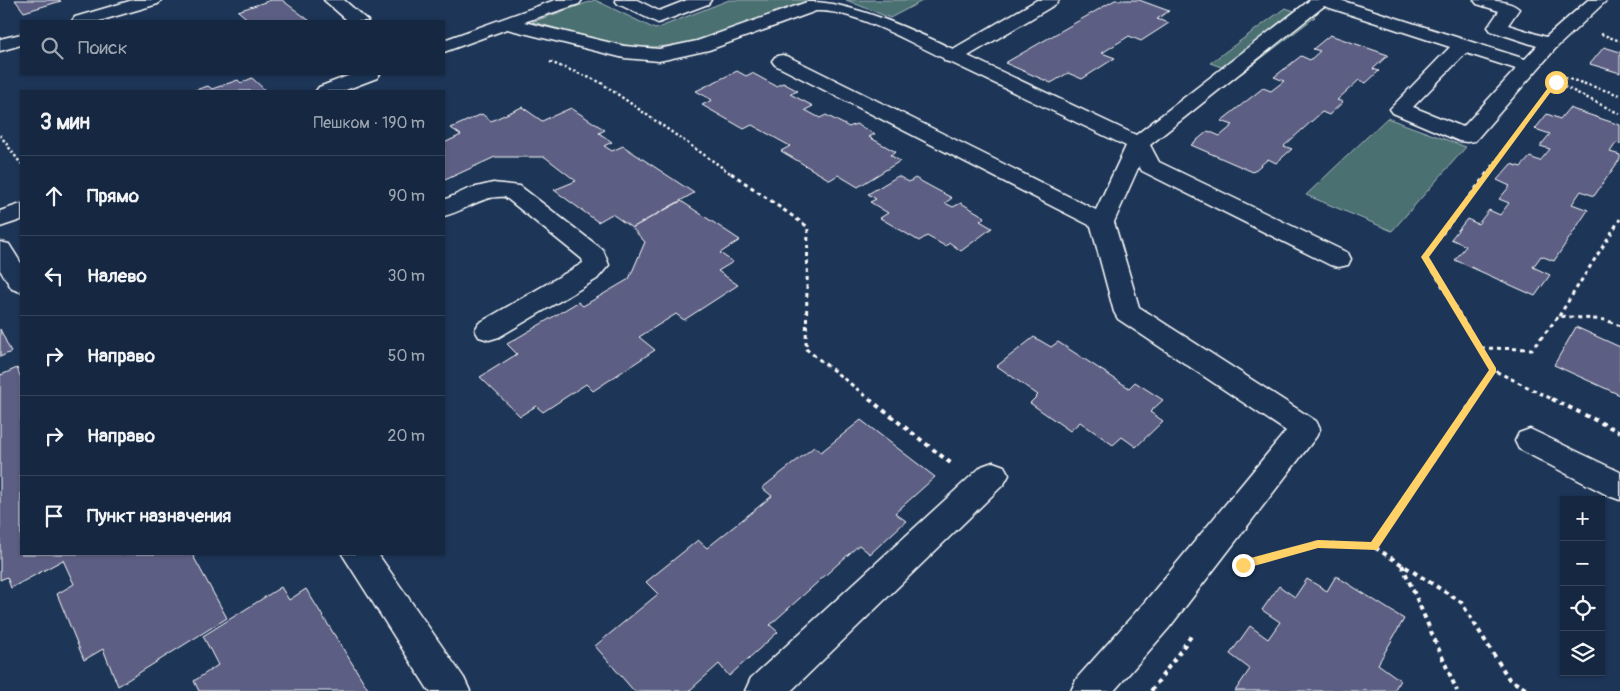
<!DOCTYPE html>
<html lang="ru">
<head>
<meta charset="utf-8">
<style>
  :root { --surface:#162841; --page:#1f3048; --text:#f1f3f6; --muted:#9ea6b1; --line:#35445a }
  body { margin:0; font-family:Pangolin,sans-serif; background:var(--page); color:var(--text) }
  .controls { position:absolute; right:15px; bottom:15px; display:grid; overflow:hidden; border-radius:0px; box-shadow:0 1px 4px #0004 }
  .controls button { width:45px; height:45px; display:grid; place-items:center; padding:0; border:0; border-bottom:1px solid var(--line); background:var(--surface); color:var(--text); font:25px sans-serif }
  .stop { position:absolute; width:15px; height:15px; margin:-11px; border:4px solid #ffd166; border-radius:50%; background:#fff }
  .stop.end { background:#ffd166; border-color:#fff; box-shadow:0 1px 5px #0008 }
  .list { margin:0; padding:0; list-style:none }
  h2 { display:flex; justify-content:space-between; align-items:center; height:65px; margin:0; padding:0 20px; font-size:21px }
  h2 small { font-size:16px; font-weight:400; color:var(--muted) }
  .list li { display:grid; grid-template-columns:32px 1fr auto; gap:15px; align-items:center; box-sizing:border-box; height:80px; padding:0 20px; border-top:1px solid var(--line) }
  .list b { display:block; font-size:19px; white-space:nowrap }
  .list em { font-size:16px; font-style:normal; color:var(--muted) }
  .icon { flex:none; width:28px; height:28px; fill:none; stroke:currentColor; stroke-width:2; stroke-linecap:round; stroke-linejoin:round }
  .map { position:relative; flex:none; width:1620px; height:691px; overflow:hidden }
  .search { position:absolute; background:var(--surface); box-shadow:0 1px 4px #0004; left:20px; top:20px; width:425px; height:55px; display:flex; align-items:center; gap:12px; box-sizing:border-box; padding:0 18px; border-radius:0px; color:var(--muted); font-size:19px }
  .panel { position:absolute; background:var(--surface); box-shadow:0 1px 4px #0004; left:20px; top:90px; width:425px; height:465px; border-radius:0px }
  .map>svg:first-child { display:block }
  .green { fill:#4b7072; stroke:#a5b8b8 }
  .building { fill:#5c5f83; stroke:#fff }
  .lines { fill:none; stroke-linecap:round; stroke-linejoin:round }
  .minor-casing { stroke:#fff; stroke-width:3 }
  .path-far2 { stroke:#fff; stroke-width:2.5; stroke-dasharray:2.5 2.5; stroke-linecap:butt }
  .path-far1 { stroke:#fff; stroke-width:3; stroke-dasharray:4 4; stroke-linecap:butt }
  .path { stroke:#fff; stroke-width:4; stroke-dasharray:4.5 4.5; stroke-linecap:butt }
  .minor { fill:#1d3557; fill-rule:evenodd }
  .route { fill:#ffd166 }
</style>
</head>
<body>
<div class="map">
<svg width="1620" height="691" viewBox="0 0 1620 691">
  <rect width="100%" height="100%" fill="#1d3557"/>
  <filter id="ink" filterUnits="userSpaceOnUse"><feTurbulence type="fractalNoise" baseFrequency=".02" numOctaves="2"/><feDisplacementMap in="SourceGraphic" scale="10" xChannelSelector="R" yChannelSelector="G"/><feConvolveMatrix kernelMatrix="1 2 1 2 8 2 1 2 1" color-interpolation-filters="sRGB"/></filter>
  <g filter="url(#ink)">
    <g class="green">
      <path d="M595,0L655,29L729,0H816C758,15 693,54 632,46C599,41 565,30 532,22Z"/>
      <polygon points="846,0 924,0 890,18"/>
      <polygon points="1285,8 1315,17 1241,74 1210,63"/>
      <polygon points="1387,118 1466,147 1392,231 1306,195"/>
    </g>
    <g class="building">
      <polygon points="15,0 59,0 61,1 24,12"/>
      <polygon points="271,0 282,0 310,21 250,21 238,11"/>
      <polygon points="1115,0 1139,0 1169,11 1157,19 1169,23 1141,41 1129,36 1102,53 1115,58 1082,79 1068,73 1051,83 1005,63"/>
      <polygon points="1330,35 1388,55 1373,69 1379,71 1366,83 1359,80 1337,100 1343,102 1329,115 1322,112 1284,146 1292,149 1276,163 1268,159 1253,172 1191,145 1208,131 1220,136 1233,125 1221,121 1263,88 1271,91 1284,81 1274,77 1301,56 1310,60 1320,51 1313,49"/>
      <polygon points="1604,47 1620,52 1620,73 1590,64"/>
      <polygon points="737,71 746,76 752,73 776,86 783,83 798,91 790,94 813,106 805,110 820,118 826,115 849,127 856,124 875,134 869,137 896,152 890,155 900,161 858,187 838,175 830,180 781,151 790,146 752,125 744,129 702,105 712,100 696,91"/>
      <polygon points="252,78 266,91 192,91 208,86 212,89 238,80 241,83"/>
      <polygon points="522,107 542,121 571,108 605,130 599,133 612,142 604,146 612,151 623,146 694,193 632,228 612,214 598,222 554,190 576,181 545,157 495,157 445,180 444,179 444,143 461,135 451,128 482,114 491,121"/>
      <polygon points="1569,108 1620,125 1620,144 1616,143 1610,152 1620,155 1620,159 1594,196 1581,191 1572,204 1588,210 1554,261 1541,256 1533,267 1550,275 1535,296 1455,260 1466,246 1451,239 1467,219 1478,224 1489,210 1500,215 1509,203 1499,199 1510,186 1497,180 1511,164 1521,167 1530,157 1540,161 1550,149 1540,146 1550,134 1535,129 1547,114 1560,119"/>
      <polygon points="898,176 909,182 915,178 952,198 945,203 953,207 961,203 985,217 980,221 992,228 961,251 950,243 945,246 927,236 919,241 880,218 888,213 870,202 876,199 868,194"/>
      <polygon points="681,201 740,240 720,253 733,262 718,271 738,285 684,320 676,314 639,337 655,350 593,391 586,384 543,412 536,406 520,416 480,377 517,354 507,344 578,302 583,306 629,279 645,242 632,228"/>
      <polygon points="1576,327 1620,347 1620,395 1554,365"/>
      <polygon points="0,329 11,352 0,357"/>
      <polygon points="1034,337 1051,347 1058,342 1129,388 1135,382 1163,400 1150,412 1163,421 1136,447 1122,437 1113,445 1080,422 1070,431 1030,403 1038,395 997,366"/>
      <polygon points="17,368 21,378 21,554 192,554 227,618 118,686 103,649 84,660 57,594 74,584 63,560 11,588 7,577 0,580 0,373 1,375"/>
      <polygon points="861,420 935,477 895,513 906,521 870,554 859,545 770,625 778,632 729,676 719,664 689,691 634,691 595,646 658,594 646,582 698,540 707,548 772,496 762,488 814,447 821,452"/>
      <polygon points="1336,576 1404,619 1378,664 1400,680 1394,691 1235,691 1250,669 1230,654 1250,626 1268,639 1280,622 1262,610 1279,586 1295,597 1307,579 1327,591"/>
      <polygon points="281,587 289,600 306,589 368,689 365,691 199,691 194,681 218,665 203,636"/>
    </g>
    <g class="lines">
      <defs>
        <g id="minor">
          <polygon points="133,0 161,0 158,4 99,21 72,21 75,17"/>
          <polygon points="324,0 344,0 368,21 348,21"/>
          <path d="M555,0H582L579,4L524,22L624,46L659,49L697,41L807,2C848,0 915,31 953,49L1037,0H1059L1056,4L968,56L1136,135L1310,0H1340L1525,59L1537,46L1491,31L1488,27L1499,11L1477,4L1474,0C1487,0 1510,0 1519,9L1508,25L1546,37L1588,0H1607L1556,48L1475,141L1467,142L1459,141L1393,113L1390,109L1450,47L1324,6L1150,145L1159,162L1348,253L1351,259L1348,265L1339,267L1330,265L1142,171L1139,166L1114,222L1139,307L1316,421L1320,429L1316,437L1169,628L1114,691H1071L1077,678L1143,604L1286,431L1118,319L1114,312L1091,226L775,65L772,61L775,57L782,55L789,57L1096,210L1126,146L952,63L945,61L943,58C909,42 853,9 816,11L709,50L659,61L624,58L507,29L444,52V40ZM1466,53L1516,69L1463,127L1413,107Z"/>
          <polygon points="615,0 637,0 659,11 687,0 711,0 708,4 658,23 618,4"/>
          <polygon points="21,34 21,45 0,51 0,39"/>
          <polygon points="353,74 380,74 377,78 343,91 316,91 319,87"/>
          <path d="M493,183L520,186L603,250L609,265L597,279L499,337L489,340L479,337L475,330L479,323L583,263L582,259L505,197C482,195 466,211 444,216V200L468,189Z"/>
          <polygon points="21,204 21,220 0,227 0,211"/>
          <polygon points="0,242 9,244 21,263 21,292 12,289 0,270"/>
          <polygon points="1530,429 1620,472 1620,500 1609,496 1519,449 1515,441 1519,433"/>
          <polygon points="993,462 1004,466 1009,475 1004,484 791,691 745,691 751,678 982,466"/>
          <polygon points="342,554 378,554 464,678 470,691 429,691"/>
        </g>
      </defs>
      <use href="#minor" class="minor-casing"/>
      <g class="path-far2">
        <polyline points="1601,34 1620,41"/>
        <polyline points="550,62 600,82 733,175"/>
        <polyline points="1560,76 1620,95"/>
        <polyline points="1555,82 1620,114"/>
        <polyline points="0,135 21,164"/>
        <polyline points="1486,175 1555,83"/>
      </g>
      <g class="path-far1">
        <polyline points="731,173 808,227 806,349 871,400"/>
        <polyline points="1487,173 1425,257 1493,370 1554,400"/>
        <polyline points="1559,316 1620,219"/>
        <polyline points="1481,348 1532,349 1559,316 1606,320 1620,326"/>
        <polyline points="1473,400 1493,370"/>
      </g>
      <g class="path">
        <polyline points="869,399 953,465"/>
        <polyline points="1474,399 1374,547 1461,602 1509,679 1529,691"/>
        <polyline points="1552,399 1620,432"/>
        <polyline points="1245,564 1318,544 1374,547"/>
        <polyline points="1402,565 1457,691"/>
        <polyline points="1151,691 1192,635"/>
      </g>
      <use href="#minor" class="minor"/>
    </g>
  </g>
  <polygon class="route" points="1553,81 1558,82 1429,257 1496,368 1496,372 1377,550 1318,548 1243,569 1240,568 1238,565 1243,560 1318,540 1371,542 1489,370 1421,257"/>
</svg>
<div class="controls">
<button>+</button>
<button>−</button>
<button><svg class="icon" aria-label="locate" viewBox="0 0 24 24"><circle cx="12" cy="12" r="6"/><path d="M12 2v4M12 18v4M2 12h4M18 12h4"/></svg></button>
<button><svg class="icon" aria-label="layers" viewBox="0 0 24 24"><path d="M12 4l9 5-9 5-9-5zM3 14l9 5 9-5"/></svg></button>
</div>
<div class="stop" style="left:1556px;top:82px"></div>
<div class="stop end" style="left:1243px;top:565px"></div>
<div class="search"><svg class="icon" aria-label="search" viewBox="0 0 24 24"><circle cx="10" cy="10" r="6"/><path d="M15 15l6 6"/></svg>Поиск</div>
<section class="panel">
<h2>3 мин<small>Пешком · 190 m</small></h2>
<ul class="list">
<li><svg class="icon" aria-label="ahead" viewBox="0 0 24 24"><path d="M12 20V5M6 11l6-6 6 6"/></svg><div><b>Прямо</b></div><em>90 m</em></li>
<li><svg class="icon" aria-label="left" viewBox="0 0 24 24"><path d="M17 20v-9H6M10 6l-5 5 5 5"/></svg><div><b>Налево</b></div><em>30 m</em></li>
<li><svg class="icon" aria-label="right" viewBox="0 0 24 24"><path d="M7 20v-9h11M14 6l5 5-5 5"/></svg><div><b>Направо</b></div><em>50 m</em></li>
<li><svg class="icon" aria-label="right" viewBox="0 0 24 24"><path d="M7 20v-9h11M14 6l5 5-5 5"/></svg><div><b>Направо</b></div><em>20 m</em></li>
<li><svg class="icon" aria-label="arrive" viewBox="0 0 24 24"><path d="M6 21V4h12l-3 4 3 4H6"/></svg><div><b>Пункт назначения</b></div></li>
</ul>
</section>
</div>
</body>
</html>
